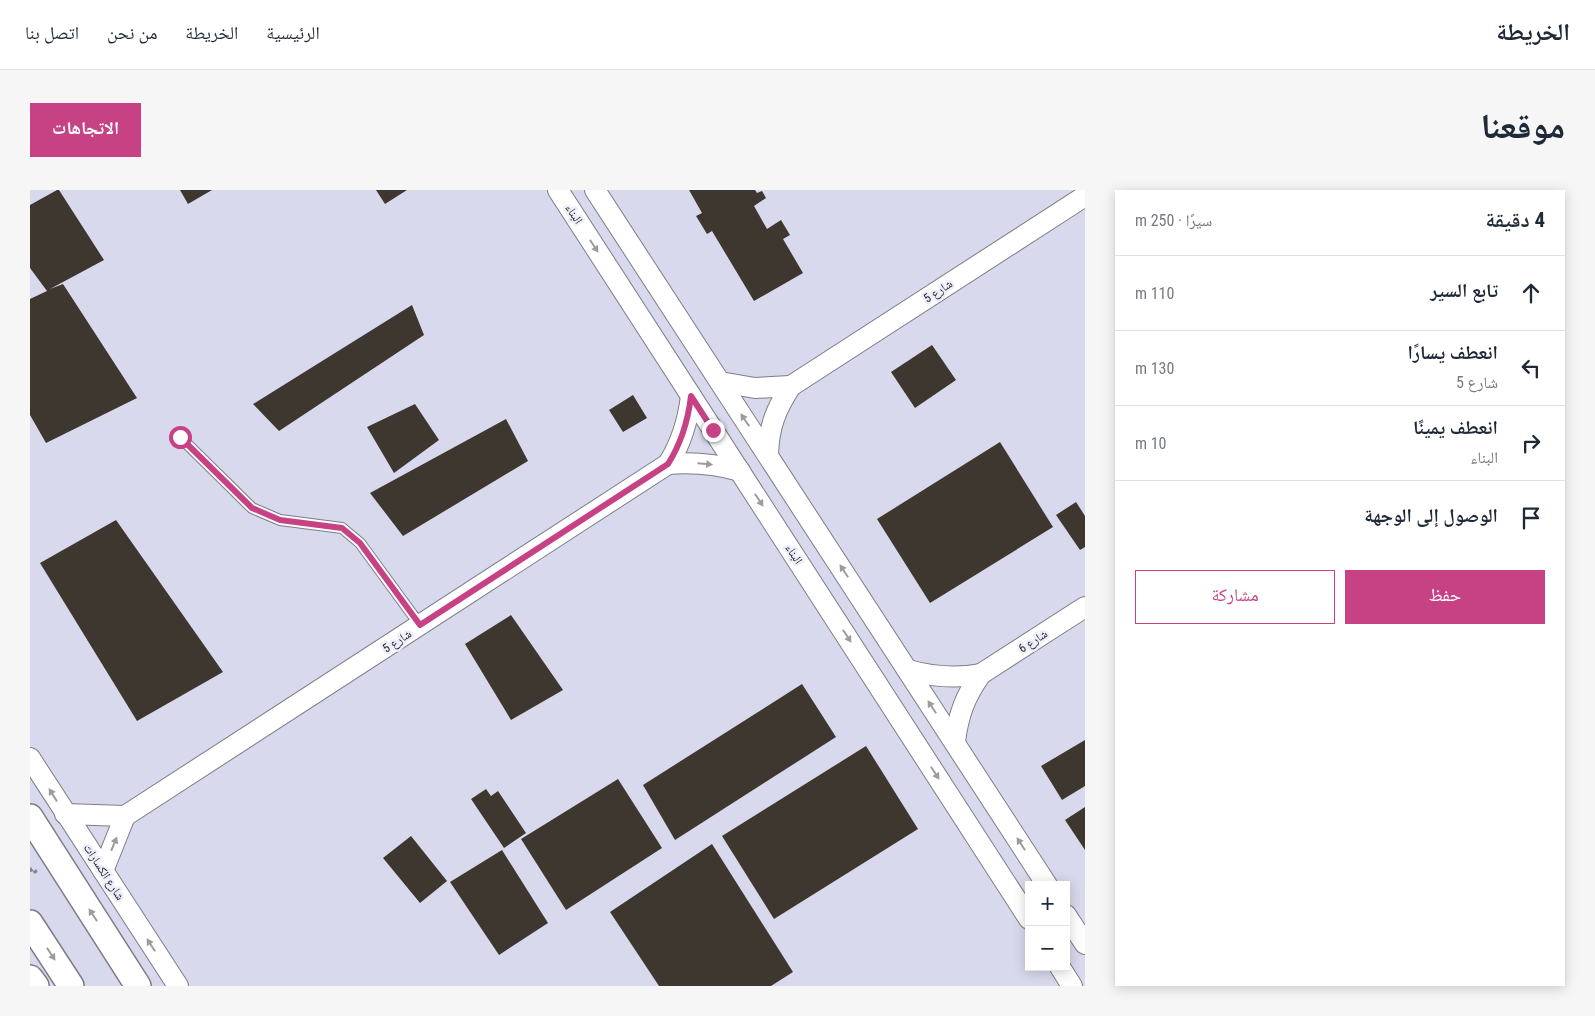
<!DOCTYPE html>
<html lang="ar">
<head>
<meta charset="utf-8">
<style>
  :root { --surface:#fff; --page:#f6f6f7; --text:#1f2937; --muted:#747a83; --line:#e0e1e3; --accent:#c74285 }
  body { margin:0; font-family:"Roboto Condensed","Noto Naskh Arabic",sans-serif; background:var(--page); color:var(--text); direction:rtl }
  .controls { position:absolute; right:15px; bottom:15px; display:grid; overflow:hidden; border-radius:0px; box-shadow:0 2px 12px #0003 }
  .controls button { width:45px; height:45px; display:grid; place-items:center; padding:0; border:0; border-bottom:1px solid var(--line); background:var(--surface); color:var(--text); font:25px sans-serif }
  .stop { position:absolute; width:15px; height:15px; margin:-11px; border:4px solid #c74285; border-radius:50%; background:#fff }
  .stop.end { background:#c74285; border-color:#fff; box-shadow:0 1px 5px #0008 }
  .list { margin:0; padding:0; list-style:none }
  h2 { display:flex; justify-content:space-between; align-items:center; height:65px; margin:0; padding:0 20px; font-size:21px }
  h2 small { font-size:16px; font-weight:400; color:var(--muted) }
  .list li { display:grid; grid-template-columns:32px 1fr auto; gap:15px; align-items:center; box-sizing:border-box; height:75px; padding:0 20px; border-top:1px solid var(--line) }
  .list b { display:block; font-size:19px; white-space:nowrap }
  .list p { margin:0; font-size:16px; white-space:nowrap; color:var(--muted) }
  .list em { font-size:16px; font-style:normal; color:var(--muted) }
  .actions { display:flex; gap:10px; padding:15px 20px }
  .actions a { flex:1; padding:11px 0; border:1px solid var(--accent); border-radius:0px; text-align:center; font-size:18px; color:var(--accent) }
  .actions .main { background:var(--accent); color:#fff }
  .icon { flex:none; width:28px; height:28px; fill:none; stroke:currentColor; stroke-width:2; stroke-linecap:round; stroke-linejoin:round }
  .map { position:relative; flex:none; width:1055px; height:796px; overflow:hidden; direction:ltr; border-radius:0px }
  header { display:flex; align-items:center; gap:30px; box-sizing:border-box; height:70px; padding:0 25px; background:var(--surface); border-bottom:1px solid var(--line) }
  header strong { font-size:24px }
  nav { display:flex; gap:28px; margin-inline-start:auto; font-size:18px }
  .intro { display:flex; align-items:center; justify-content:space-between; box-sizing:border-box; height:120px; padding:0 30px }
  h1 { margin:0; font-size:35px }
  .button { padding:12px 22px; border-radius:0px; background:var(--accent); color:#fff; font-size:18px; font-weight:700 }
  main { display:flex; gap:30px; padding:0 30px }
  aside { flex:1; background:var(--surface); border-radius:0px; box-shadow:0 2px 12px #0003 }
  .map>svg:first-child { display:block }
  .built { fill:#d8d9ec; fill-rule:evenodd }
  .building { fill:#3e3730 }
  .lines { fill:none; stroke-linecap:round; stroke-linejoin:round }
  .service-casing { stroke:#7d7d88; stroke-width:12 }
  .minor-casing { stroke:#7d7d88; stroke-width:22 }
  .tertiary-casing { stroke:#7d7d88; stroke-width:28 }
  .path { stroke:#84858d; stroke-width:3; stroke-dasharray:4 2.5; stroke-linecap:butt }
  .service { stroke:#fff; stroke-width:10 }
  .minor { stroke:#fff; stroke-width:20 }
  .tertiary { stroke:#fff; stroke-width:25 }
  .oneway { fill:#9c9c9f }
  .route { stroke:#c74285; stroke-width:6 }
  .labels { text-anchor:middle; dominant-baseline:central; stroke-width:5; stroke-linejoin:round; paint-order:stroke }
  .street-label { font-size:12px; fill:#242429; stroke:#eeeffa }
</style>
</head>
<body>
<header>
<strong>الخريطة</strong>
<nav><a>الرئيسية</a><a>الخريطة</a><a>من نحن</a><a>اتصل بنا</a></nav>
</header>
<div class="intro"><h1>موقعنا</h1><a class="button">الاتجاهات</a></div>
<main>
<aside>
<h2>4 دقيقة<small>سيرًا · 250 m</small></h2>
<ul class="list">
<li><svg class="icon" aria-label="ahead" viewBox="0 0 24 24"><path d="M12 20V5M6 11l6-6 6 6"/></svg><div><b>تابع السير</b></div><em>110 m</em></li>
<li><svg class="icon" aria-label="left" viewBox="0 0 24 24"><path d="M17 20v-9H6M10 6l-5 5 5 5"/></svg><div><b>انعطف يسارًا</b><p>شارع 5</p></div><em>130 m</em></li>
<li><svg class="icon" aria-label="right" viewBox="0 0 24 24"><path d="M7 20v-9h11M14 6l5 5-5 5"/></svg><div><b>انعطف يمينًا</b><p>البناء</p></div><em>10 m</em></li>
<li><svg class="icon" aria-label="arrive" viewBox="0 0 24 24"><path d="M6 21V4h12l-3 4 3 4H6"/></svg><div><b>الوصول إلى الوجهة</b></div></li>
</ul>
<div class="actions"><a class="main">حفظ</a><a>مشاركة</a></div>
</aside>
<div class="map">
<svg width="1055" height="796" viewBox="0 0 1055 796">
  <rect width="100%" height="100%" fill="#e1e2ed"/>
  <path class="built" d="M0,0H1055V796H0ZM999,695H1036V777H999Z"/>
  <g class="building">
    <polygon points="27,0 29,0 74,70 20,99 33,94 107,208 16,253 0,225 0,109 17,101 0,78 0,15"/>
    <polygon points="150,0 182,0 158,14"/>
    <polygon points="346,0 377,0 355,14"/>
    <polygon points="659,0 725,0 727,3 732,1 736,8 724,16 737,39 751,30 760,45 753,49 773,83 724,111 682,41 677,44 666,26 672,23"/>
    <polygon points="382,115 394,145 249,241 223,214"/>
    <polygon points="902,155 926,190 885,218 861,182"/>
    <polygon points="603,205 617,228 593,242 579,220"/>
    <polygon points="385,214 409,250 364,283 337,237"/>
    <polygon points="476,229 498,271 373,346 340,303"/>
    <polygon points="970,252 1023,337 900,413 847,329"/>
    <polygon points="1046,312 1055,326 1055,357 1050,360 1026,325"/>
    <polygon points="86,330 193,482 107,531 10,373"/>
    <polygon points="481,425 533,500 481,530 435,454"/>
    <polygon points="772,494 806,547 645,650 613,595"/>
    <polygon points="1055,550 1055,596 1032,610 1011,576"/>
    <polygon points="836,556 888,639 744,729 692,646"/>
    <polygon points="588,589 632,658 536,720 491,649"/>
    <polygon points="456,599 461,606 468,601 496,643 474,658 441,609"/>
    <polygon points="1055,617 1055,660 1035,630"/>
    <polygon points="381,646 417,691 390,713 353,668"/>
    <polygon points="682,654 763,782 741,796 629,796 580,722"/>
    <polygon points="472,660 518,733 469,765 420,692"/>
  </g>
  <g class="lines">
    <defs>
      <polyline id="service" points="150,247 222,318 250,330 312,338 330,353 390,435"/>
      <g id="minor">
        <polyline points="528,0 999,729"/>
        <polyline points="565,0 1017,695"/>
        <polyline points="690,192 725,198 761,196"/>
        <path d="M738,264C739,236 746,219 761,196L1055,6"/>
        <path d="M638,274C663,272 686,274 710,281"/>
        <path d="M878,480C903,487 925,489 951,484"/>
        <path d="M925,552C928,526 935,506 951,484L1055,417"/>
        <polyline points="0,568 148,796"/>
        <polyline points="35,624 95,626"/>
        <path d="M73,681L95,626L638,274C652,252 658,231 661,206"/>
        <polyline points="1036,725 1055,754"/>
        <polyline points="1030,777 1042,796"/>
      </g>
      <g id="tertiary">
        <polyline points="0,627 108,796"/>
        <polyline points="0,733 41,796"/>
        <polyline points="0,788 6,796"/>
      </g>
    </defs>
    <use href="#service" class="service-casing"/>
    <use href="#minor" class="minor-casing"/>
    <use href="#tertiary" class="tertiary-casing"/>
    <polyline class="path" points="0,678 3,683 8,680"/>
    <use href="#service" class="service"/>
    <use href="#minor" class="minor"/>
    <use href="#tertiary" class="tertiary"/>
  </g>
  <defs><path id="oneway-solid" d="M-6-.8H1V-3.2L6.5 0L1 3.2V.8H-6Z" transform="scale(1.25)"/></defs>
  <g class="oneway">
    <use href="#oneway-solid" transform="translate(564 56) rotate(57)"/>
    <use href="#oneway-solid" transform="translate(715 230) rotate(-124)"/>
    <use href="#oneway-solid" transform="translate(675 274) rotate(5)"/>
    <use href="#oneway-solid" transform="translate(729 310) rotate(57)"/>
    <use href="#oneway-solid" transform="translate(814 381) rotate(-123)"/>
    <use href="#oneway-solid" transform="translate(817 446) rotate(57)"/>
    <use href="#oneway-solid" transform="translate(902 517) rotate(-123)"/>
    <use href="#oneway-solid" transform="translate(905 583) rotate(57)"/>
    <use href="#oneway-solid" transform="translate(23 605) rotate(-122)"/>
    <use href="#oneway-solid" transform="translate(84 654) rotate(-68)"/>
    <use href="#oneway-solid" transform="translate(991 654) rotate(-123)"/>
    <use href="#oneway-solid" transform="translate(63 725) rotate(-123)"/>
    <use href="#oneway-solid" transform="translate(121 755) rotate(-123)"/>
    <use href="#oneway-solid" transform="translate(21 764) rotate(57)"/>
  </g>
  <g class="lines">
    <path class="route" d="M150,247L222,318L250,330L312,338L330,353L390,435L638,274C652,252 658,231 661,206L683,240"/>
  </g>
  <g class="labels">
    <g class="street-label">
      <text transform="translate(544 24) rotate(57)">البناء</text>
      <text transform="translate(908 101) rotate(-33)">شارع 5</text>
      <text transform="translate(764 364) rotate(57)">البناء</text>
      <text transform="translate(367 451) rotate(-33)">شارع 5</text>
      <text transform="translate(1003 451) rotate(-33)">شارع 6</text>
      <text transform="translate(74 682) rotate(57)">شارع الكسارات</text>
    </g>
  </g>
</svg>
<div class="controls">
<button>+</button>
<button>−</button>
</div>
<div class="stop" style="left:150px;top:247px"></div>
<div class="stop end" style="left:683px;top:240px"></div>
</div>
</main>
</body>
</html>
